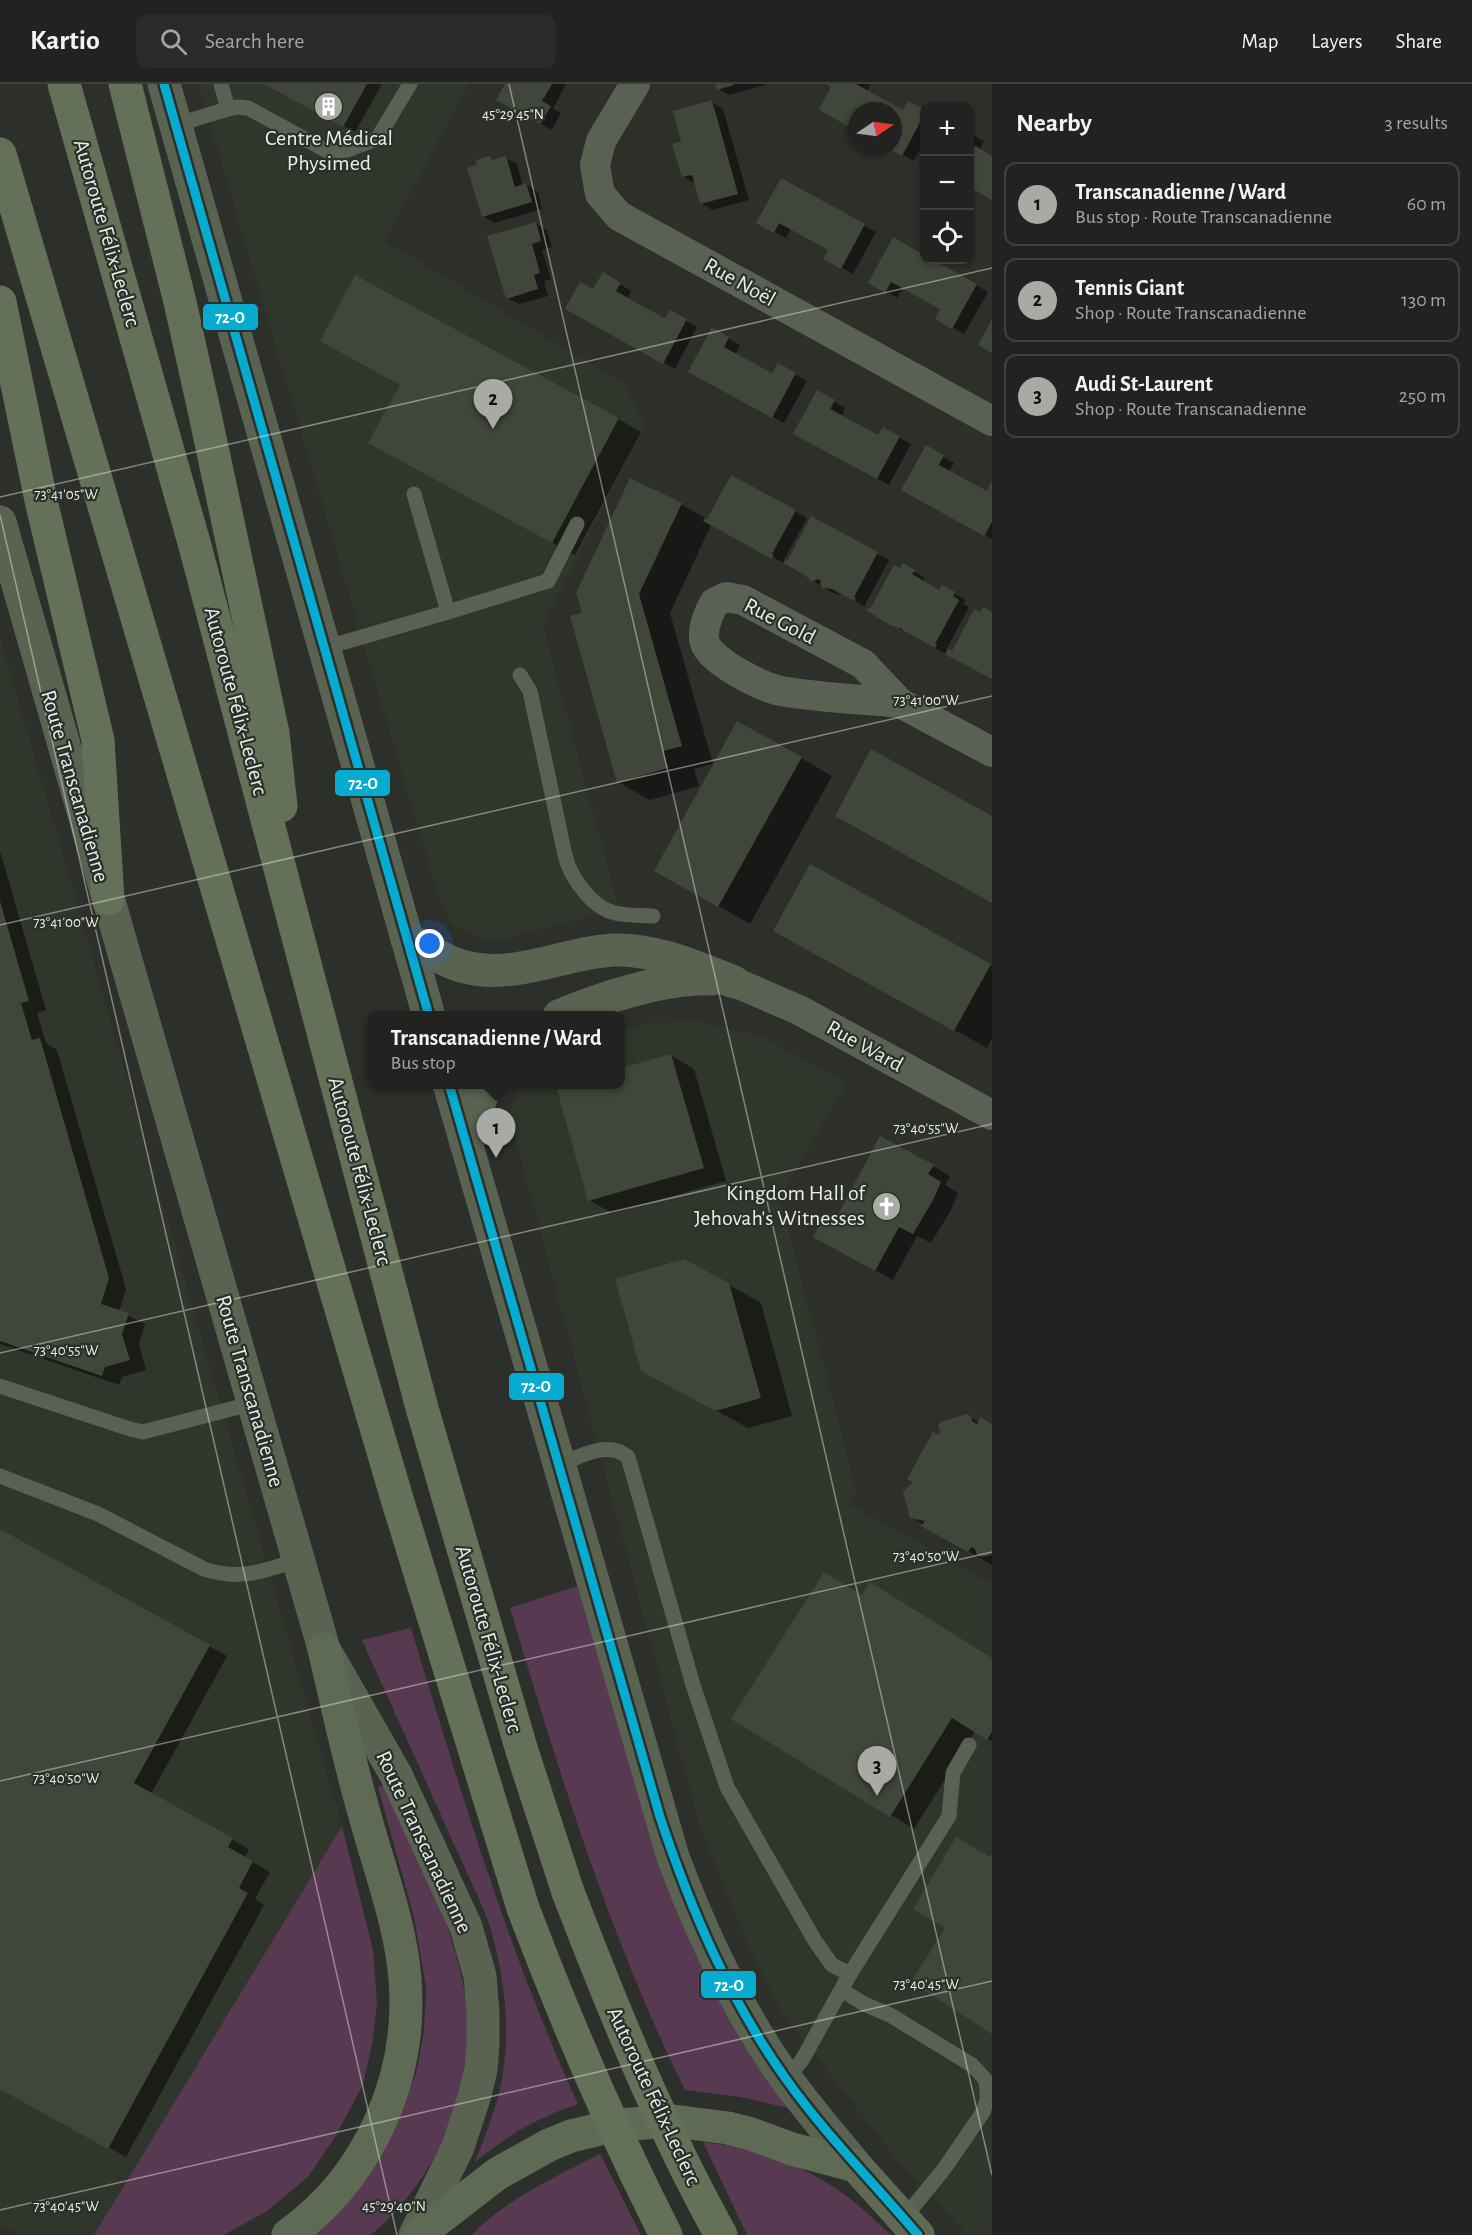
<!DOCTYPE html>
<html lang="en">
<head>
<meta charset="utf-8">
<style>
  :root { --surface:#222320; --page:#2a2b29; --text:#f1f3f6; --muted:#a2a4a5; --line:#3f403e; --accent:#a8aaa6 }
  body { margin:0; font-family:"Alegreya Sans",sans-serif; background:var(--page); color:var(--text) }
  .controls { position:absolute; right:18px; top:18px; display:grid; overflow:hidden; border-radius:12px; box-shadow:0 2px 4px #0004 }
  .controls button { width:54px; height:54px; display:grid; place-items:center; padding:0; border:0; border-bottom:2px solid var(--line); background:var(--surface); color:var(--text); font:30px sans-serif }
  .compass { position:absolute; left:848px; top:18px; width:54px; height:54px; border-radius:50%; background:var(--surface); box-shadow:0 2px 4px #0004; rotate:77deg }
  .you { position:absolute; left:430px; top:860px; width:21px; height:21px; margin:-15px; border:4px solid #fff; border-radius:50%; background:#1a73e8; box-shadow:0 0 0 9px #1a73e833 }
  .badge { display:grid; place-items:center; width:39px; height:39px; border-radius:50%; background:var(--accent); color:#111; font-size:20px; font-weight:700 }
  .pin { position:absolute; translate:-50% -50px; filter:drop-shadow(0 2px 3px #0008) }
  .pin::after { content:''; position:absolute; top:32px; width:21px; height:18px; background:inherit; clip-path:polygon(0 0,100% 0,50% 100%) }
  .popup { position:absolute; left:367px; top:927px; width:258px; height:78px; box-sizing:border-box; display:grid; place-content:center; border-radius:12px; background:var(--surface); filter:drop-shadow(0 2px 4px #0005); font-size:20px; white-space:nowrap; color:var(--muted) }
  .popup b { font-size:22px; color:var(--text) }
  .popup::after { content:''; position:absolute; left:50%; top:100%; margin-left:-12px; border:12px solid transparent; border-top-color:var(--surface) }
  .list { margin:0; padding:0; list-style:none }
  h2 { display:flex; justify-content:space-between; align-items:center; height:78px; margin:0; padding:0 24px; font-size:26px }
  h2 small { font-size:20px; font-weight:400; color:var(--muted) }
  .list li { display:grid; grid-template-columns:39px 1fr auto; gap:18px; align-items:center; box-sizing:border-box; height:84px; margin:0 12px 12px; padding:0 12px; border:2px solid var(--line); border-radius:12px }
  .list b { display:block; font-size:22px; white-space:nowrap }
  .list p { margin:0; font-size:20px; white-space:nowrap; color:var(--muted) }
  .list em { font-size:20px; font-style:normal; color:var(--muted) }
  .icon { flex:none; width:33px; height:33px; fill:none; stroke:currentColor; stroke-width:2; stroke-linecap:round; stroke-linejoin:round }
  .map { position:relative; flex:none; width:992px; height:2151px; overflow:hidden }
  header { display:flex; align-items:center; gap:36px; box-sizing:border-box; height:84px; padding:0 30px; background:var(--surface); border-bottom:2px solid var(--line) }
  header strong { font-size:28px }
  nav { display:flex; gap:33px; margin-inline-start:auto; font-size:21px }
  .search { width:420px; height:54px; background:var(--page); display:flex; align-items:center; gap:15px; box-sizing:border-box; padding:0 21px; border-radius:12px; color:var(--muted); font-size:22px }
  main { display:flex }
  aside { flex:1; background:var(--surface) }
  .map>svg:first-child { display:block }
  .built { fill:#30362b }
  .green { fill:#573951 }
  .shadow { fill:#0007 }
  .building { fill:#41463b }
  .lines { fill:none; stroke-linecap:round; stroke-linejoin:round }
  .service { stroke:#5a6153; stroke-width:15 }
  .minor { stroke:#5a6153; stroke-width:30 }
  .secondary { stroke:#5a6351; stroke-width:33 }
  .primary { stroke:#5f6a55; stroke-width:33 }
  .motorway { stroke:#647058; stroke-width:33 }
  .motorway-bridge { stroke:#647058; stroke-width:33 }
  .bus-1-casing { stroke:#2c302a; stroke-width:14 }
  .bus-1 { stroke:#06acd0; stroke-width:9 }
  .ticks { fill:none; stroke:#eaece8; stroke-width:1.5; stroke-opacity:0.45 }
  .labels { text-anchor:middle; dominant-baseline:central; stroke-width:4.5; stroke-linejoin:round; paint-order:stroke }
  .poi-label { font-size:22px; fill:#eaece8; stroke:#2c302a }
  .street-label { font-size:22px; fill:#eaece8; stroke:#2c302a }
  .ticks-label { font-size:15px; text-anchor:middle; fill:#eaece8; stroke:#2c302a; stroke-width:4.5; stroke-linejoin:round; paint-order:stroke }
  .line-badge { stroke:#2c302a; stroke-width:2 }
  .badge-label { font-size:16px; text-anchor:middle; font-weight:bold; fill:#fff }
</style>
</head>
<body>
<header>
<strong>Kartio</strong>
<div class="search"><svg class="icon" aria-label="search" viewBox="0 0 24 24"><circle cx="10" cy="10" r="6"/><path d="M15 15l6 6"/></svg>Search here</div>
<nav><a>Map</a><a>Layers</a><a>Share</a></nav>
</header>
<main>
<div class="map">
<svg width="992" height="2151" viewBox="0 0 992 2151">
  <rect width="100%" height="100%" fill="#2d2f2b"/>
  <g class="built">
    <polygon points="198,0 469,0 385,157 624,300 645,340 543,541 619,825 507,854 486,855 465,848 451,838 438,811"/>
    <polygon points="0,552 342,1742 94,2151 23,2151 0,2142"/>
    <polygon points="700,938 761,952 847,999 780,1113 857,1409 851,1421 992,1500 992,2151 967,2151 895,2073 783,1930 748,1861 700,1744 508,1027 521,1001 620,1000 621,946 649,939"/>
  </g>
  <g class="green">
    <path d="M577,1502L645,1733L792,2025L741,2013L685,2006C609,1852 559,1688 510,1524Z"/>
    <path d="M411,1544C460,1705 508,1867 578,2020C534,2035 511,2050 475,2078C484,2055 493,2033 499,2009C513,1950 505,1887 486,1831L362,1556Z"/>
    <path d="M389,1700C425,1787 487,1905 465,2002C462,2015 455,2028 450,2040C433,2083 406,2121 371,2151H310L373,2084L398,2039L416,1989L424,1947L426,1903L414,1833L378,1703Z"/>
    <polygon points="342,1742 373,1866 377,1919 372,1960 363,2001 335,2053 308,2093 267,2127 224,2151 94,2151"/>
    <path d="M703,2058C755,2063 802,2080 845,2111C861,2122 876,2138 891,2151H747Z"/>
    <path d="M600,2070L641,2151H472C504,2116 559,2091 600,2070Z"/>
  </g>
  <g class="shadow">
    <polygon points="267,0 382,0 355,48"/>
    <polygon points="506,0 566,0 553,25 561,29 552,46 498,15"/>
    <polygon points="716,0 768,0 729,11 718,5"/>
    <polygon points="828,0 870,0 867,8 904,28 909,19 924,27 924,58 914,77 888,63 886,67 879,63 893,63 893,27 857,27 857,46 833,3"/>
    <polygon points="711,18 723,25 749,116 712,126 701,119 694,99 683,92 683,58"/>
    <polygon points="970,49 984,57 979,66 992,73 992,115 970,103"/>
    <polygon points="490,74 495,77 505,74 517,80 523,102 526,101 538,108 542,125 494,139 483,132"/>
    <polygon points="782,96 876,148 853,190 825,174 830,166 791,144 786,154 758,139"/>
    <polygon points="535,139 547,146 552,163 542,166 551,195 544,197 548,212 519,220 507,214"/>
    <polygon points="894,155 924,172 924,176 931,176 988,208 964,250 937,235 942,225 903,203 897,214 870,198"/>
    <polygon points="603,190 631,207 627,215 666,236 670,228 697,243 675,285 567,225 594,207"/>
    <polygon points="712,245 740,261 735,271 773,291 778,281 807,297 784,339 701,294"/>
    <polygon points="817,308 845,324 841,333 879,353 883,345 911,360 889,401 806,356"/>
    <polygon points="618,335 641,348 575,471 393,372"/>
    <polygon points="926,363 954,379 949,388 987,409 992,401 992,455 903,405"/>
    <polygon points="681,420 708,436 795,427 807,434 784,476 788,478 812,434 889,476 865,521 866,523 845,511 835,510 813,497 807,491 711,441 670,529 713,680 694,685 699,702 650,716 618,698 584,530"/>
    <polygon points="903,481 925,494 923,498 940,508 942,503 966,516 963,520 969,523 946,566 952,569 981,530 992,530 992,594 901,546 871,526"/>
    <polygon points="801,674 832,692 750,840 656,786"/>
    <polygon points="0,767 46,926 37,929 46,959 57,966 126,1205 119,1227 145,1240 139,1260 146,1286 122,1293 119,1301 0,1260"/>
    <polygon points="810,782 992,882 992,954 987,964 807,864"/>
    <polygon points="671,971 694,985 726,1097 612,1129 589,1116 620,1000 620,986"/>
    <polygon points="933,1082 950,1092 945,1101 958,1109 951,1126 931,1159 917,1152 893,1196 832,1163 837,1136"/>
    <polygon points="729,1201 761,1219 792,1332 748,1344 675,1304"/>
    <polygon points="970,1333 979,1339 992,1342 992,1468 984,1471 986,1473 992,1471 992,1481 911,1433 915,1398 939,1353"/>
    <polygon points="0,1447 227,1572 151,1710 249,1765 245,1774 270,1788 255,1815 264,1821 126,2073 0,2003"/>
    <polygon points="863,1513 992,1575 992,1657 975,1647 914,1745 733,1634"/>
  </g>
  <g class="building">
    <polygon points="264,0 367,0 343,43"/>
    <polygon points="505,0 552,0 542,17 551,22 540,40 496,16"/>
    <polygon points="715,0 734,0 734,1 717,6"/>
    <polygon points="826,0 856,0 903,26 908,17 924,25 924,31 902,72 886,63 893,63 893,27 857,27 857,47 819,26 831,3"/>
    <polygon points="712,16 738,110 700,120 692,91 682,93 672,60 681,57 673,27"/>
    <polygon points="970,59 992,72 992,116 970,104"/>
    <polygon points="490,72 492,76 506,72 515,103 526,99 532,118 482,133 467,84 477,81 476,76"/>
    <polygon points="781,94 865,140 841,185 823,175 828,166 779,139 774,149 756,139"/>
    <polygon points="536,138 541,157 532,160 540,189 534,191 538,205 506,215 487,152"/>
    <polygon points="893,153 924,171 924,176 933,176 977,200 952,245 935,235 940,225 891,198 885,209 868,199"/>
    <polygon points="603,188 621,199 616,207 640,221 665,234 670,226 687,235 663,280 565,225 580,198 593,205"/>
    <polygon points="355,191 619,334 552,459 368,359 400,301 320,257"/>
    <polygon points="992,235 992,269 978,261"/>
    <polygon points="712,243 729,253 724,263 772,289 778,279 796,289 772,334 688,288"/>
    <polygon points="817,306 835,316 830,325 878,351 883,343 900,352 877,395 793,350"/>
    <polygon points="926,361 944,371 939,381 987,407 992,397 992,438 984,452 901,406"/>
    <polygon points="731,391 796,426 772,470 774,471 772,475 703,437 705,434 707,435"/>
    <polygon points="630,394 682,419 639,510 682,662 663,667 668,684 617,699 570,532 582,529 576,509"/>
    <polygon points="811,432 878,468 854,513 856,514 854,517 832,505 822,504 820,500 821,497 818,495 812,498 805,491 783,479 786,475 788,476"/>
    <polygon points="903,479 915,486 912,490 939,506 942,501 955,508 953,512 959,516 935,560 937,560 935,564 902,546 901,543 900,545 888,540 866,526 868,524 870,525 894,481 900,484"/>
    <polygon points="983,523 992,528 992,595 945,570 948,565 952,567 974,525 980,528"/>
    <polygon points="737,637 802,673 718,823 654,787"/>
    <polygon points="871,665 992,732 992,819 835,732"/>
    <polygon points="810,780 991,880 954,947 773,847"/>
    <polygon points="0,817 29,917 21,919 32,956 40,954 109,1194 101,1220 129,1229 122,1250 130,1276 105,1283 102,1292 0,1257"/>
    <polygon points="671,970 704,1084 588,1117 556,1002 562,1000 621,1000 621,984"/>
    <polygon points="880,1052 934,1081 928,1090 941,1098 933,1116 913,1150 899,1143 875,1187 813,1153 826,1129 836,1134"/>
    <polygon points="684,1175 729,1199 761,1314 715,1327 641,1287 615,1195"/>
    <polygon points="966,1330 971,1332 972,1337 977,1340 980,1333 992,1340 992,1470 982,1473 977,1471 975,1465 971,1463 968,1468 921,1442 925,1437 910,1434 903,1408 913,1398 907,1395 933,1348 938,1351 940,1347 938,1341 941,1338"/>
    <polygon points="0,1445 210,1561 134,1699 233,1754 228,1763 253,1777 239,1804 248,1809 108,2065 0,2005"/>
    <polygon points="824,1488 862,1511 870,1498 992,1574 992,1648 987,1656 952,1634 890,1733 731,1635"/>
    <polygon points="956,1753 990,1773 992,1770 992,1950 911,1898 945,1844 913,1825"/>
  </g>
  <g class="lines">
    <g class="service">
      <polyline points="228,25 237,23 248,24 327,67 339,69 377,55 410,0"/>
      <polyline points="175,41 228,25 221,0"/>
      <polyline points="448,528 548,497 577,440"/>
      <polyline points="324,564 448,528 414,410"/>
      <path d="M520,591L530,607L565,771C570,793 592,824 615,829C627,832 641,831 653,832"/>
      <polyline points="0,1302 130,1345 143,1348 254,1319"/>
      <path d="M559,1381C581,1372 608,1356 628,1373L693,1601L727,1703L815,1857L832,1881L850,1890L802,1976L786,1995"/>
      <path d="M0,1392L98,1430L204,1485C240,1497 264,1487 298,1476"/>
      <polyline points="850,1890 949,1732 953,1689 969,1661"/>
      <polyline points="842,1906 864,1920 890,1931 972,1981 985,1995 987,2004 987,2016 983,2028 944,2085 904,2134"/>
    </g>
    <g class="minor">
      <polyline points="635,0 601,57 595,81 600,110 619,132 992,337"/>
      <path d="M900,619C861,615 820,614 781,607C762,603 711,578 705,559C701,546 708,531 714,519L726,513L743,516L863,580L900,619L992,668"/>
      <polyline points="734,898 799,926 992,1031"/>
    </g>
    <g class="secondary">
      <polyline points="164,0 429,932"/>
      <polyline points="0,438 324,1565 396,1691 466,1843 480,1892 483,1928 483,1961 481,1986 474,2014 458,2063 415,2151"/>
      <path d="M407,855C425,864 445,878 465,883C517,896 564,868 615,866C656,865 696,883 734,898"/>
      <path d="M559,932C601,914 666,893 712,895"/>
      <path d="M449,1000L673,1773C701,1848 734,1919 779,1985C803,2019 830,2050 856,2082"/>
      <polyline points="467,1062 485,1000"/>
    </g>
    <g class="primary">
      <path d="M288,2151C369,2093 413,1994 405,1895C401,1841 379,1784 365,1732C349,1677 337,1621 324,1565"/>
      <polyline points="418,2151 497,2090 549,2061 571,2052 617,2041 674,2037 728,2044 751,2050 792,2065 856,2082 918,2151"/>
    </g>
    <g class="motorway">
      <polyline points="64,0 195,462 422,1324 522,1667 568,1808"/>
      <polyline points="125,0 180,218 204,326 273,649 281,722"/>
      <polyline points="0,70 398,1418 523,1824"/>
      <polyline points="0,218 42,421 98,656 108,815"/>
    </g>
    <g class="motorway-bridge">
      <path d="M568,1808C613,1925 660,2041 721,2151"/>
      <path d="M523,1824C565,1935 612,2045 666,2151"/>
    </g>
    <defs>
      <g id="bus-1">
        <polyline points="164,0 429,932"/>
        <path d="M449,1000L660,1733C691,1826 729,1915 786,1995C825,2050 874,2099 918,2151"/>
      </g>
    </defs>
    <use href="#bus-1" class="bus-1-casing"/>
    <use href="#bus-1" class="bus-1"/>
  </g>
  <path class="ticks" d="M509,0L992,2091M0,413L992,184M0,431L397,2151M0,841L992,612M0,1269L992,1040M0,1697L992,1468M0,2126L992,1897"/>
  <defs>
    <symbol id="building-disc" viewBox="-11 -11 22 22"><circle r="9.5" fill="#a8aaa6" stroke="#2c302a"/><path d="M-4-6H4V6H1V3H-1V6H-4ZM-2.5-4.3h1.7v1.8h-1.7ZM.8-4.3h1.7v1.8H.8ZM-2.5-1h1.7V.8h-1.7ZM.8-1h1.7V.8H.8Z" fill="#fff"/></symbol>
    <symbol id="church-disc" viewBox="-11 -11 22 22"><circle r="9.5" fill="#a8aaa6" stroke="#2c302a"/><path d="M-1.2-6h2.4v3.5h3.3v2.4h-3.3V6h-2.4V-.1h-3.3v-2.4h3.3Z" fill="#fff"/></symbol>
  </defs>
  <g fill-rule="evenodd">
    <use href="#building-disc" x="312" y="6" width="33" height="33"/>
    <use href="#church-disc" x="870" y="1106" width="33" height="33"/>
  </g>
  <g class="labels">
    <g class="poi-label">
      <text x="329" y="54">Centre Médical<tspan x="329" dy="25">Physimed</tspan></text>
      <text x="865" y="1109" text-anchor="end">Kingdom Hall of<tspan x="865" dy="25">Jehovah's Witnesses</tspan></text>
    </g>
    <g class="street-label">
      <text transform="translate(107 149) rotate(74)">Autoroute Félix-Leclerc</text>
      <text transform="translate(740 198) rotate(29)">Rue Noël</text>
      <text transform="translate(780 537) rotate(27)">Rue Gold</text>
      <text transform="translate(236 617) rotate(75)">Autoroute Félix-Leclerc</text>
      <text transform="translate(75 702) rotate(74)">Route Transcanadienne</text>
      <text transform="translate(865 962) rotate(29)">Rue Ward</text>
      <text transform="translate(360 1087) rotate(75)">Autoroute Félix-Leclerc</text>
      <text transform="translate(250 1307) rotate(74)">Route Transcanadienne</text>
      <text transform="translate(489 1555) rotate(74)">Autoroute Félix-Leclerc</text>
      <text transform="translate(424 1758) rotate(65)">Route Transcanadienne</text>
      <text transform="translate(654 2012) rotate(65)">Autoroute Félix-Leclerc</text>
    </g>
  </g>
  <g class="ticks-label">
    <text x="513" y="35">45°29'45"N</text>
    <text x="66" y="415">73°41'05"W</text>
    <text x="926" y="621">73°41'00"W</text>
    <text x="66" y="843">73°41'00"W</text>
    <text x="926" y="1049">73°40'55"W</text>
    <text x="66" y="1271">73°40'55"W</text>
    <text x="926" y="1477">73°40'50"W</text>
    <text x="66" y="1699">73°40'50"W</text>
    <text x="926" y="1905">73°40'45"W</text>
    <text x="394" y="2127">45°29'40"N</text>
    <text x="66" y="2127">73°40'45"W</text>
  </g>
  <g class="line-badge">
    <rect x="202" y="219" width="57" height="28" rx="6" fill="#06acd0"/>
    <rect x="334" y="685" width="57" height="28" rx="6" fill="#06acd0"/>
    <rect x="508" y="1288" width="57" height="29" rx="6" fill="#06acd0"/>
    <rect x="700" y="1886" width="57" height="29" rx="6" fill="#06acd0"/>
  </g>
  <g class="badge-label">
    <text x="230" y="239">72-O</text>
    <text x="363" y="705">72-O</text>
    <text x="536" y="1308">72-O</text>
    <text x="729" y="1907">72-O</text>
  </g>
</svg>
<div class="controls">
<button>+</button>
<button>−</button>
<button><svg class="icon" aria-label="locate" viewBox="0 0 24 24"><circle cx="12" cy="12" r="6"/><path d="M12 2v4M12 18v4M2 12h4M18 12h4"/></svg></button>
</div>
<svg class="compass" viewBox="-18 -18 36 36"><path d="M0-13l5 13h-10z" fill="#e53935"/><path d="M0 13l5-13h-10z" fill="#a2a4a5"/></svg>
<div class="you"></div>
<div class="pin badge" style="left:496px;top:1074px">1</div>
<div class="popup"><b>Transcanadienne / Ward</b>Bus stop</div>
<div class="pin badge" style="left:493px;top:345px">2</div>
<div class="pin badge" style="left:877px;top:1712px">3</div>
</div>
<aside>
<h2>Nearby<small>3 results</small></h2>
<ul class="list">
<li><span class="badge">1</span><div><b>Transcanadienne / Ward</b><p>Bus stop · Route Transcanadienne</p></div><em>60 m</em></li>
<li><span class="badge">2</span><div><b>Tennis Giant</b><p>Shop · Route Transcanadienne</p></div><em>130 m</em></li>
<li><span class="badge">3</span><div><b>Audi St-Laurent</b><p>Shop · Route Transcanadienne</p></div><em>250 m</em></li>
</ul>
</aside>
</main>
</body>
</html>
